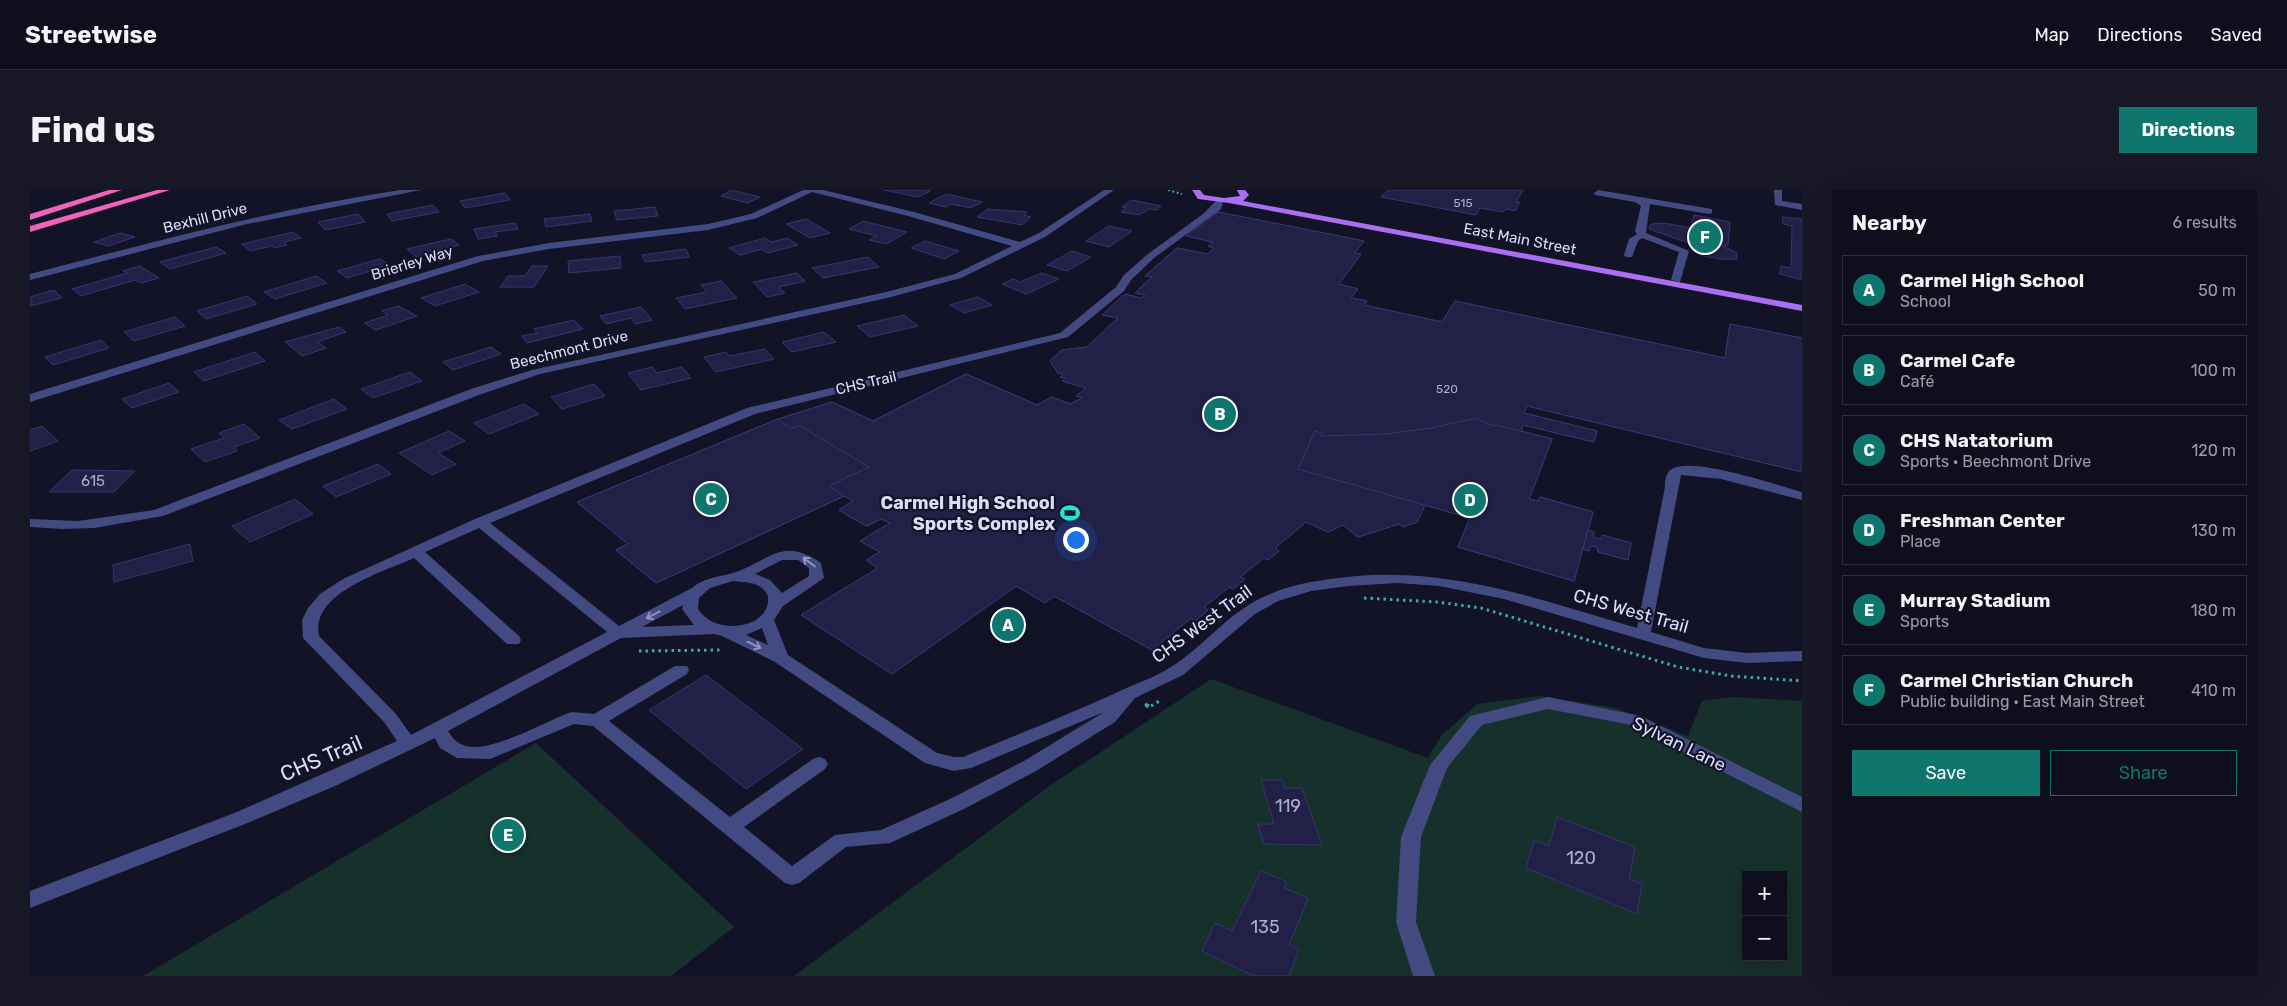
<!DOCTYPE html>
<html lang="en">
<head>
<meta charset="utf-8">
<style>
  :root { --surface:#0e0e1d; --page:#171726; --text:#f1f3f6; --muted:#9b9ca4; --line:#2e2e3b; --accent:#0f766e }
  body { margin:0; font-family:Rubik,sans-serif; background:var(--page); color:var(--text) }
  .controls { position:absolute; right:15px; bottom:15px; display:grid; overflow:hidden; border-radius:0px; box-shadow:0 5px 20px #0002 }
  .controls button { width:45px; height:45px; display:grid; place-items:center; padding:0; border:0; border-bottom:1px solid var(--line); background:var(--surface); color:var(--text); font:25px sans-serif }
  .you { position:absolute; left:1045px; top:349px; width:18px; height:18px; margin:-12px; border:4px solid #fff; border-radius:50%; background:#1a73e8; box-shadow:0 0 0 8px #1a73e833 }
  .badge { display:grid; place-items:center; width:32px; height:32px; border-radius:50%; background:var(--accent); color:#fff; font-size:16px; font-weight:700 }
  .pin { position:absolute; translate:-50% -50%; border:2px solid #fff; box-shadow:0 1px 5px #0006 }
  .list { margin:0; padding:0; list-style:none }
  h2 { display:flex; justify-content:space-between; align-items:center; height:65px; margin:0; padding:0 20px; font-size:21px }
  h2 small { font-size:16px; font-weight:400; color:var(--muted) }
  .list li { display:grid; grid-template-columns:32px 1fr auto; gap:15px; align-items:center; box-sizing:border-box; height:70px; margin:0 10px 10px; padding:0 10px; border:1px solid var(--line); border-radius:0px }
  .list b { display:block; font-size:19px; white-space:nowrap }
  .list p { margin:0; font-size:16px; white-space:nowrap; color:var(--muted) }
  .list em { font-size:16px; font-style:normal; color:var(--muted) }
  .actions { display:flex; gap:10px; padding:15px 20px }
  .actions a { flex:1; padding:11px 0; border:1px solid var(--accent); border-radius:0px; text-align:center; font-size:18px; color:var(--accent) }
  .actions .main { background:var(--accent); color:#fff }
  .map { position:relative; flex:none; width:1772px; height:786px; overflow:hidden; border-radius:0px }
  header { display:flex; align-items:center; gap:30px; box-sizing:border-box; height:70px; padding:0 25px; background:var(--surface); border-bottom:1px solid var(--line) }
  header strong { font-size:24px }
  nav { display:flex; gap:28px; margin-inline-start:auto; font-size:18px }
  .intro { display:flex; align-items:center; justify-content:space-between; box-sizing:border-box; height:120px; padding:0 30px }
  h1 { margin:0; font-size:35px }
  .button { padding:12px 22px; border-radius:0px; background:var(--accent); color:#fff; font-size:18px; font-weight:700 }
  main { display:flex; gap:30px; padding:0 30px }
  aside { flex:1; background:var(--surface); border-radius:0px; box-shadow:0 5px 20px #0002 }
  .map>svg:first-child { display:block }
  .green { fill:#16302b; fill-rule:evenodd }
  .building { fill:#222046; stroke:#37356f; fill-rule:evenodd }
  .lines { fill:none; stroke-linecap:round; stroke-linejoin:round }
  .path-far2 { stroke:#3dae95; stroke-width:2; stroke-dasharray:2 2.5; stroke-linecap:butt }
  .path-far1 { stroke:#3dae95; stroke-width:3; stroke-dasharray:2.5 4; stroke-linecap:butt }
  .path { stroke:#3dae95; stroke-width:4; stroke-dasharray:3 5; stroke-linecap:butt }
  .minor { fill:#434a81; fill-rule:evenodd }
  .major { fill:#aa6ef0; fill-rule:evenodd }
  .highway { fill:#ef63bd; fill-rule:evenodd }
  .oneway { stroke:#9094be }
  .labels { text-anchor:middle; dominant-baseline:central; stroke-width:4.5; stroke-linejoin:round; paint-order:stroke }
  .far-number-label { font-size:12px; fill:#aeaece }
  .far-street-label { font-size:15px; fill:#dcddfb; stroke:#131327 }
  .number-label { font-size:15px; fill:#aeaece }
  .poi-label { font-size:18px; font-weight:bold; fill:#dcddfb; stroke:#131327; text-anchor:end }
  .street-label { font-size:18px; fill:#dcddfb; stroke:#131327 }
  .near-number-label { font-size:18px; fill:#aeaece }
  .near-street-label { font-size:21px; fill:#dcddfb; stroke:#131327 }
</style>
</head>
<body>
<header>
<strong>Streetwise</strong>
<nav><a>Map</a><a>Directions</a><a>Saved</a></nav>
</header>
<div class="intro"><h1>Find us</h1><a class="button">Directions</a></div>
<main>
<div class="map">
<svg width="1772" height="786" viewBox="0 0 1772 786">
  <rect width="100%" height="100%" fill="#131327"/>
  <g class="green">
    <path d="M1181,489L1398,568L1411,546L1447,514L1510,506L1586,518L1658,546L1672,511L1704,507L1772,511V786H764L1018,597ZM1716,685H1753V767H1716Z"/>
    <polygon points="506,553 704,737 641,786 113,786"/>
  </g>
  <g class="building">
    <polygon points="702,0 730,7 718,13 691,6"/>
    <polygon points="854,0 897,0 900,1 888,7"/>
    <polygon points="1358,0 1493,0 1486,12 1490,12 1485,21 1476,19 1473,22 1450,18 1446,25 1351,7"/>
    <polygon points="475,3 480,10 435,18 430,11"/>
    <polygon points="916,4 952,12 941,18 921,14 916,17 899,13"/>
    <polygon points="1101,10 1131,16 1127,20 1119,19 1109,25 1091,22 1096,18 1092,17"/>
    <polygon points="403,15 409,22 362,31 357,24"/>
    <polygon points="625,17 628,26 587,30 584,21"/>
    <polygon points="958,19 997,22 994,25 1001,27 992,35 947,27"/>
    <path d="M1188,22L1334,51L1324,63L1331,64L1309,94L1328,99L1321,108L1337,111L1334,115L1412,132L1425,111L1695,168L1700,134L1772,148V282L1497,216L1494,223L1567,241L1564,252L1493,235L1491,241L1522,249L1499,309L1508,311L1510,307L1563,322L1558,340L1564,342L1563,346L1566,348L1571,349L1572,345L1601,353L1598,370L1568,362V358L1564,356L1560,357L1559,361L1552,359L1544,391L1428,357L1440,328L1395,315L1387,332L1373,337L1369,334L1328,347L1313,335L1298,342L1276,332L1245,358L1249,361L1238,370L1234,368L1210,387L1215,389L1203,399L1199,397L1174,417L1178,420L1165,431L1161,428L1122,460L1024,406L1015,413L986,396L862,484L771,425L848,378L836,370L850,362L830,351L860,333L851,329L837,336L822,328L809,320L823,311L814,306L626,393L586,360L598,354L547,312L748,229L802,212L843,231L936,184L1007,215L1022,207L1040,214L1052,208L1046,206L1056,198L1032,191L1035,188L1030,187L1033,184L1028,183L1020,171L1032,160L1057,157L1088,128L1072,125L1095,104L1111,108L1115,105L1105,103L1122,87L1115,86L1147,58L1178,64L1184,58L1178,56L1183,52L1156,46ZM1394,210L1479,231L1463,236L1446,228L1390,240L1374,227L1388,225L1379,217L1391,216ZM1300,221L1344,233L1356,244L1291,246L1293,244L1285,241Z"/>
    <polygon points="1188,22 1334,51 1324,63 1331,64 1309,94 1328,99 1321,108 1337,111 1334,115 1412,132 1425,111 1695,168 1700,134 1772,148 1772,282 1497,216 1494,223 1567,241 1564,252 1493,235 1491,241 1522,249 1499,309 1508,311 1510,307 1563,322 1558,340 1564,342 1563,346 1566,348 1571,349 1572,345 1601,353 1598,370 1568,362 1568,358 1564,356 1560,357 1559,361 1552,359 1544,391 1428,357 1440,328 1395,315 1387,332 1373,337 1369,334 1328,347 1313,335 1298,342 1276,332 1245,358 1249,361 1238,370 1234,368 1210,387 1215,389 1203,399 1199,397 1174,417 1178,420 1165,431 1161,428 1122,460 1024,406 1015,413 986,396 862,484 771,425 848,378 836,370 850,362 830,351 860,333 851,329 837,336 822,328 809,320 823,311 814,306 626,393 586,360 598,354 547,312 748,229 802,212 843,231 936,184 1007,215 1022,207 1040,214 1052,208 1046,206 1056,198 1032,191 1035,188 1030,187 1033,184 1028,183 1020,171 1032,160 1057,157 1088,128 1072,125 1095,104 1111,108 1115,105 1105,103 1122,87 1115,86 1147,58 1178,64 1184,58 1178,56 1183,52 1156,46"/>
    <polygon points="328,24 335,32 295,40 288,32"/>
    <polygon points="560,24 562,31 516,37 514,29"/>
    <polygon points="1664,25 1700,32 1698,55 1693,56 1707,63 1707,69 1691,69 1673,66 1663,61 1664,55 1619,39 1621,34 1634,33 1661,38"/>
    <polygon points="1752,27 1772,29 1772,90 1750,84 1751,76 1761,78 1762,36 1753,34"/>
    <polygon points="776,29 800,43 780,48 756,34"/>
    <polygon points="833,31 877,42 856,54 839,50 847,46 819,39"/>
    <polygon points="485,33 488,39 465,42 467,46 448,49 444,39"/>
    <polygon points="1079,36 1102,41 1079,57 1056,51"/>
    <polygon points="263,42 271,48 254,52 257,55 244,58 242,56 220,61 212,54"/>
    <polygon points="90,43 105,47 78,56 64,52"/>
    <polygon points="735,48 742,52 757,48 768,55 738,63 732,59 710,65 699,58"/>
    <polygon points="421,49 429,55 386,67 377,59"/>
    <polygon points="895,51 929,61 914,69 881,58"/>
    <polygon points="186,57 196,63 140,79 130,72"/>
    <polygon points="656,59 659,67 615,72 612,65"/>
    <polygon points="1042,61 1061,67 1037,81 1017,75"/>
    <polygon points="590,66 591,78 539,83 538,71"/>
    <polygon points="838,67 849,77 793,88 782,78"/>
    <polygon points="350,69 360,75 317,88 307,81"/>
    <polygon points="110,76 129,88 111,93 105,90 51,106 42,99 97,83 93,81"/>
    <polygon points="502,76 518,76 504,97 470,97 478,86 495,86"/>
    <polygon points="767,83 775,91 749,97 755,103 737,107 723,92"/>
    <polygon points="1012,83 1029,89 996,104 972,94 983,89 990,92"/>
    <polygon points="286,86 297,93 245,109 234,102"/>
    <polygon points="691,91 707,108 655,119 646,108 677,102 671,95"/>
    <polygon points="435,94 449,102 405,116 391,108"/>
    <polygon points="24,100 32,108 0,116 0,107"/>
    <polygon points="217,106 227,114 176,129 167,121"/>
    <polygon points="948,107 962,115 934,123 920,115"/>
    <polygon points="368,116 387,126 346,140 334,133 358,125 352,121"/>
    <polygon points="611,117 622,130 605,134 601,128 576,134 570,126"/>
    <polygon points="874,125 888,136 840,147 827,136"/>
    <polygon points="145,127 155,136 104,151 94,142"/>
    <polygon points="544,130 553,139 497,153 492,146 507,143 504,139"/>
    <polygon points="309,137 316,142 287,152 296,158 272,166 255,152"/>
    <polygon points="794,142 806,152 762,162 752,152"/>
    <polygon points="71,150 79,158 23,175 15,167"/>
    <polygon points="461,157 471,164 423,180 413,172"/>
    <polygon points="735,159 744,169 686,182 674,167 696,162 699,166"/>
    <polygon points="225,162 235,171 174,191 164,182"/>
    <polygon points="622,177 627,183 652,177 661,188 611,200 598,183"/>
    <polygon points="380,182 392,191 343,208 331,199"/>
    <polygon points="139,193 149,202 102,218 92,209"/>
    <polygon points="564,194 575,206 532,219 521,207"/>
    <polygon points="304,209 317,219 262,239 249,230"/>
    <polygon points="494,214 509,224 459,244 444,233"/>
    <polygon points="1446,228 1463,236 1467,235 1522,249 1499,309 1508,311 1510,307 1563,322 1544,391 1428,357 1440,328 1268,279 1285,241 1293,244 1291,246 1356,244 1401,238"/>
    <polygon points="748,229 760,238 770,236 839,277 799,296 814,306 626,393 586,360 598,354 547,312"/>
    <polygon points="214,234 230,248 204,257 207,261 175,272 161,259 194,248 189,243"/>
    <polygon points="12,236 28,251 0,261 0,240"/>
    <polygon points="419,241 435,251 408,263 426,274 402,285 369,263"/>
    <polygon points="348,274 361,284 306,307 293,296"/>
    <polygon points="42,280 105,281 84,302 19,302"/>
    <polygon points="265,309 283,324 220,352 202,336"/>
    <polygon points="160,354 163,371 84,392 83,375"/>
    <polygon points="676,485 773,559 716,599 619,520"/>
    <polygon points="1231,590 1252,590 1255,598 1272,598 1292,655 1234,654 1228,634 1244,634"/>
    <polygon points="1527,627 1605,657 1599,689 1612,694 1607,724 1496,678 1504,650 1519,656"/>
    <polygon points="1231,681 1257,692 1254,698 1278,708 1259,755 1269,760 1259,786 1224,786 1172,761 1185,733 1202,741"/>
  </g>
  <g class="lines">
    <polyline class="path-far2" points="1138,0 1152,4"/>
    <g class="path-far1">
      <polyline points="1334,408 1407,412 1451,418 1648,477 1701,486 1772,491"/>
      <polyline points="609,461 692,460"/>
      <polyline points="1115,514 1118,516"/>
      <polyline points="1121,516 1131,510"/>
    </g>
    <polyline class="path" points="1116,515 1120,517 1123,515"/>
    <g class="minor">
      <path d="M370,0H391L217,34L0,90V84C123,52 245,19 370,0Z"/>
      <polygon points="773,0 793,0 884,22 990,52 1009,43 1074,0 1084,0 1015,47 931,88 857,108 510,184 449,205 133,326 64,338 33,339 0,337 0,329 48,331 124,320 441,199 502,180 856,102 925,84 982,56 878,26 782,2 727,28 678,40 519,59 453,71 0,212 0,204 448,66 519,53 678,34 721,24"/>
      <polygon points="1568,0 1682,19 1682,23 1679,24 1620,14 1616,43 1659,61 1650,92 1641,90 1649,62 1612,48 1608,51 1602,67 1596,67 1594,65 1599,49 1607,44 1605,41 1611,16 1605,12 1565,5 1564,3"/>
      <polygon points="1744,0 1752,0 1752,11 1772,14 1772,20 1745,15"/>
      <path d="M1189,8L1193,11L1191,19L1124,68L1101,90L1094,101L1038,147L725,224L460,333L589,436L662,398C676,386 693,387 709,381C743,367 754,348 791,373L794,388L753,416L744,430L758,465L907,563L924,567H933C986,545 1038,525 1090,501C1107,493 1126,487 1141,477C1175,456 1200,420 1238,405C1257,396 1279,392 1300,389C1410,372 1503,408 1607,438L1635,297C1635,289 1636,281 1644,278C1668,268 1746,295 1772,302V310L1691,289L1651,285L1621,442L1674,458L1717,463L1772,461V471L1717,473L1674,468L1474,409L1409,396L1368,393L1318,396L1281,401L1248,411L1225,424L1153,485L1105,508L1085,532L1006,581L934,619L860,653L816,657L769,693L762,695L755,693L563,536L544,534L460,569L427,568L410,558L405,548L305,596L220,632L0,718V701L207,622L367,551L354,532L273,448L272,430L278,418L290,404L313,389L445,329L717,218L1030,143L1086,97L1094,85L1118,64L1173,24ZM449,338L577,442L381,545L366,524L289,446C280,403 353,382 384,368L477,454H489L491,450L489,446L395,362ZM752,370H768L779,378V386L752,403L740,390L725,384ZM703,391C717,393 731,391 738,406C742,439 685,447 668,419L669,408L680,398ZM653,415L652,419L664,435L612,437ZM732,438L738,455L716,445ZM684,444L692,446L745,472L895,573L924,581L941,578L1074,522L994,571L920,609L851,640L805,645L762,676L714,637L795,579L798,574L795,569L789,567L783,569L700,627L579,531L657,484L659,480L657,476H645L564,524L542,522L536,524C513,533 460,563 436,556C428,554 422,548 418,541L591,448Z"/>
      <polygon points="1518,507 1611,526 1772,607 1772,622 1601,535 1518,519 1452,535 1417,578 1391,647 1386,732 1405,786 1383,786 1366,732 1371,647 1400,575 1440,526"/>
    </g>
    <polygon class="major" points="1162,0 1170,0 1174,5 1194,8 1210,6 1207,0 1215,0 1219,5 1213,11 1772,115 1772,121 1199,13 1168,9"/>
    <g class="highway">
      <polygon points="79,0 92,0 0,30 0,24"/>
      <polygon points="127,0 140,0 0,42 0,36"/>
    </g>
  </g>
  <defs><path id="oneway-shaft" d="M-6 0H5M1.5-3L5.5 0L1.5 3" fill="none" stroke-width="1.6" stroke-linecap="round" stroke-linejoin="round" transform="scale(1.25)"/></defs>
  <g class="oneway">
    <use href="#oneway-shaft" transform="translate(779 372) rotate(-143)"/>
    <use href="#oneway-shaft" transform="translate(623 425) rotate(152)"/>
    <use href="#oneway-shaft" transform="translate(724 455) rotate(26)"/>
  </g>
  <defs>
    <symbol id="stadium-bare" viewBox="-9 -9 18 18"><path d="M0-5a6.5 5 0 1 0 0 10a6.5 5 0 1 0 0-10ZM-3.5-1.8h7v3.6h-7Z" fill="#1ce7da" stroke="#131327" stroke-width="2.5" paint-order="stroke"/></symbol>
  </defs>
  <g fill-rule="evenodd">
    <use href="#stadium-bare" x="1026" y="309" width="28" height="28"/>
  </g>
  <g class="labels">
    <g class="far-number-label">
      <text x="1433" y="13">515</text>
      <text x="1417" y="199">520</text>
    </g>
    <g class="far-street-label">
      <text transform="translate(175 28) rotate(-14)">Bexhill Drive</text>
      <text transform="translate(1490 49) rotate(11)">East Main Street</text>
      <text transform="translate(382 73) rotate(-17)">Brierley Way</text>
      <text transform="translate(539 160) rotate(-14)">Beechmont Drive</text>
      <text transform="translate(836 193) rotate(-13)">CHS Trail</text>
    </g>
    <g class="number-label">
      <text x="63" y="291">615</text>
    </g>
    <g class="poi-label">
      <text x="1025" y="313">Carmel High School<tspan x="1025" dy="21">Sports Complex</tspan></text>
    </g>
    <g class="street-label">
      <text transform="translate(1601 421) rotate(16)">CHS West Trail</text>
      <text transform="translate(1172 434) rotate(-36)">CHS West Trail</text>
      <text transform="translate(1649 554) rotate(26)">Sylvan Lane</text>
    </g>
    <g class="near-number-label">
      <text x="1258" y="616">119</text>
      <text x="1551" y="668">120</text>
      <text x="1235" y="737">135</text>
    </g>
    <g class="near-street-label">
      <text transform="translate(291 568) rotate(-23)">CHS Trail</text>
    </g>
  </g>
</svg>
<div class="controls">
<button>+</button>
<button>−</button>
</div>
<div class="you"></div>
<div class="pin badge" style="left:978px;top:435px">A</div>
<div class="pin badge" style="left:1190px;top:224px">B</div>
<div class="pin badge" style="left:681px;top:309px">C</div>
<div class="pin badge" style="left:1440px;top:310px">D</div>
<div class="pin badge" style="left:478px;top:645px">E</div>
<div class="pin badge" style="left:1675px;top:47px">F</div>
</div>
<aside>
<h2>Nearby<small>6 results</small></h2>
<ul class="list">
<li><span class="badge">A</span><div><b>Carmel High School</b><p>School</p></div><em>50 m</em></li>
<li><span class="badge">B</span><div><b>Carmel Cafe</b><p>Café</p></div><em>100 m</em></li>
<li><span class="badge">C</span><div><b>CHS Natatorium</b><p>Sports · Beechmont Drive</p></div><em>120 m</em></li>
<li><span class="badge">D</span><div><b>Freshman Center</b><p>Place</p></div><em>130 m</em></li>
<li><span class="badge">E</span><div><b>Murray Stadium</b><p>Sports</p></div><em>180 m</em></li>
<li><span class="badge">F</span><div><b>Carmel Christian Church</b><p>Public building · East Main Street</p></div><em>410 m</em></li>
</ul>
<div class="actions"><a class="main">Save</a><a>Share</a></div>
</aside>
</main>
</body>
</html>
